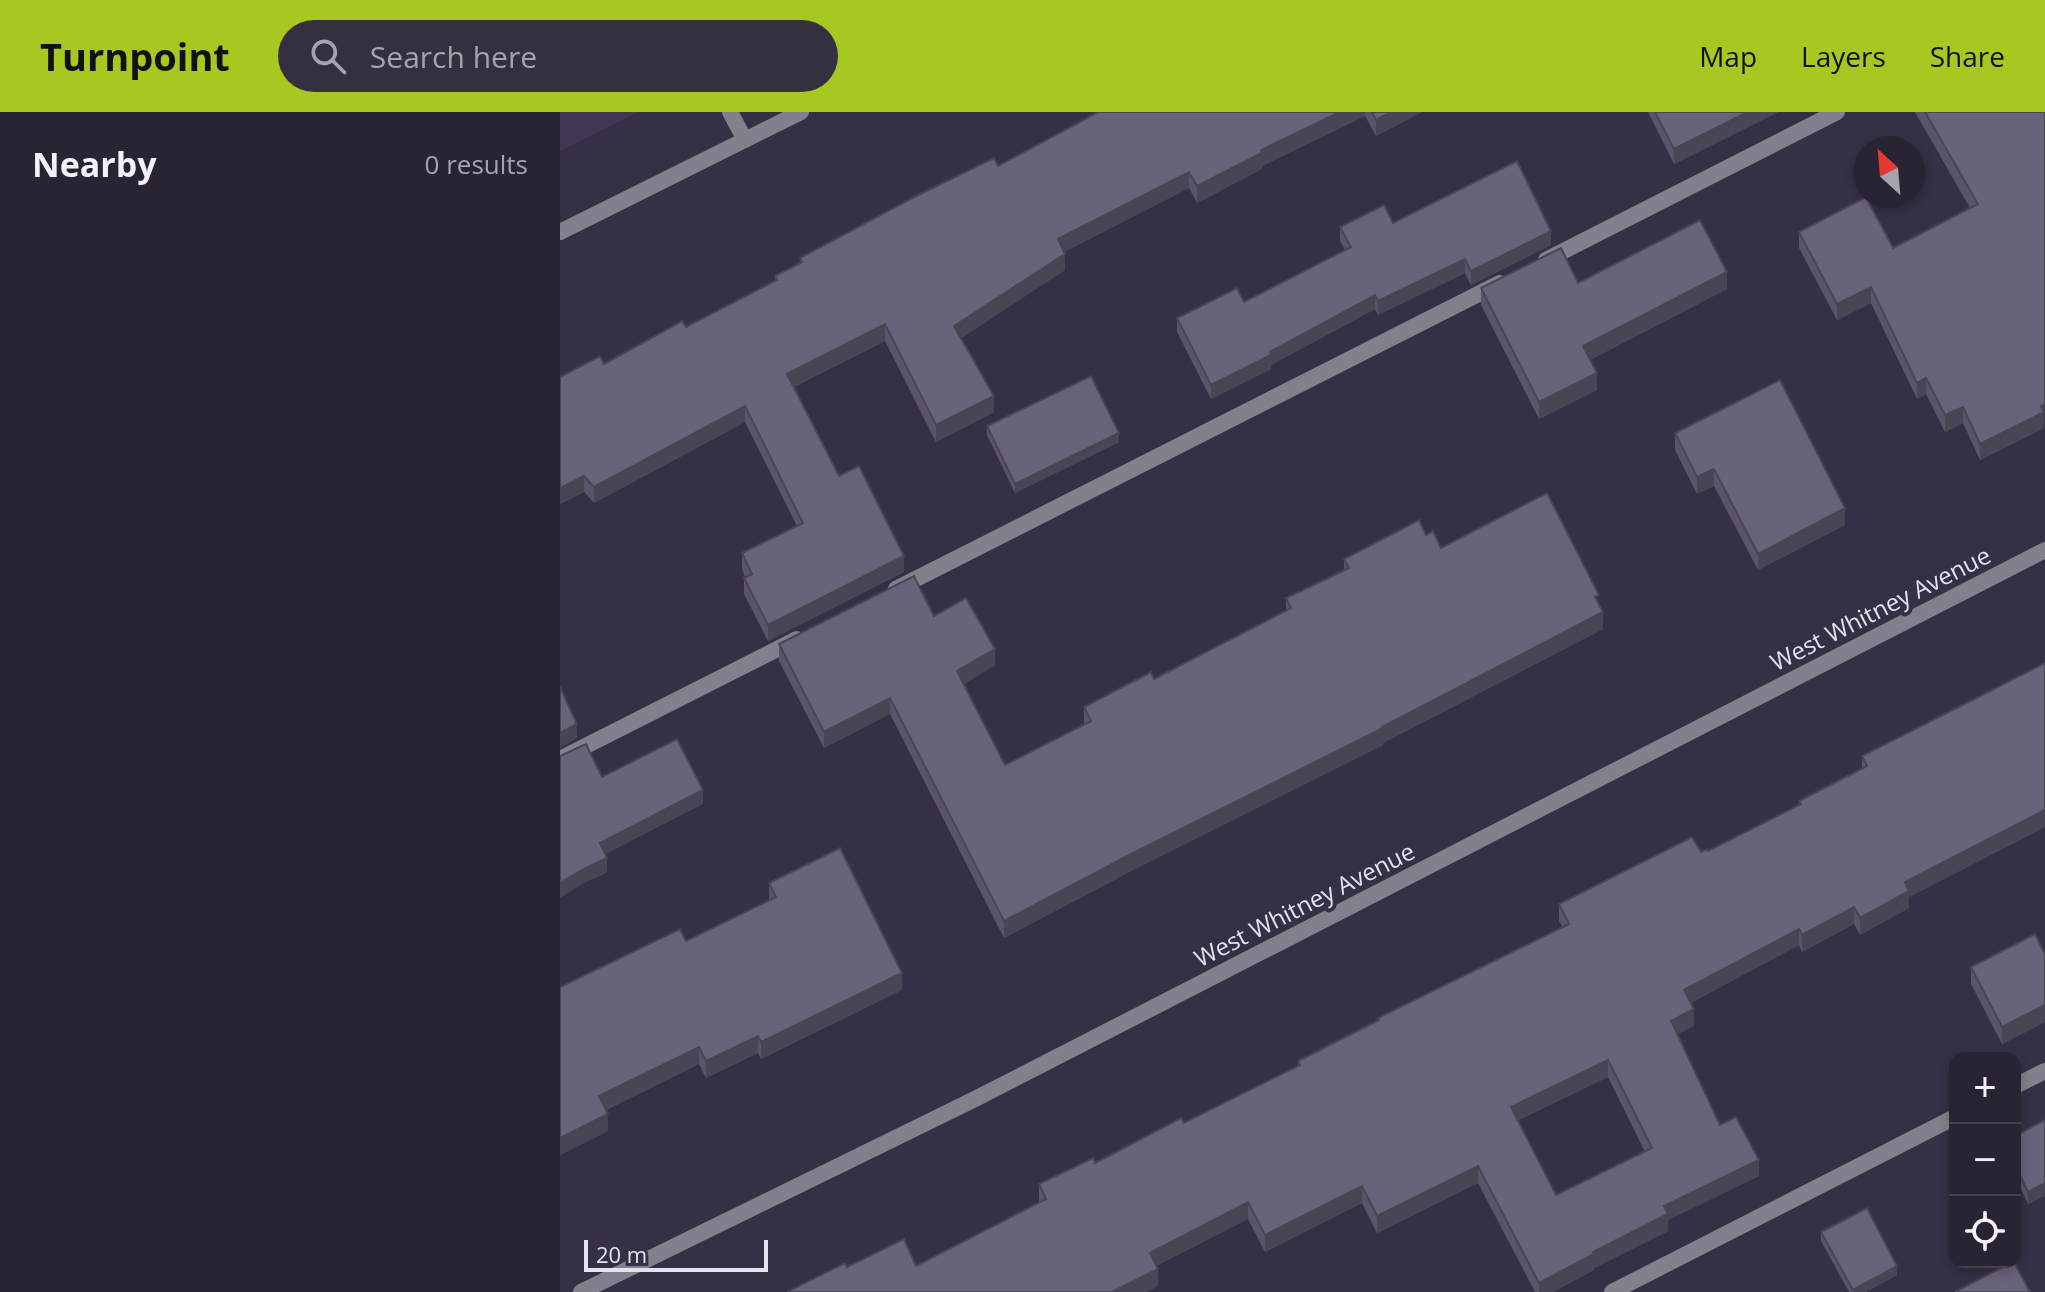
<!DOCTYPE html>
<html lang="en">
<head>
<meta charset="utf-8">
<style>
  :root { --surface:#292334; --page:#352f40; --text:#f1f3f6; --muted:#a5a4ac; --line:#45404f; --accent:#a6c821 }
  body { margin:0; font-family:"Open Sans",sans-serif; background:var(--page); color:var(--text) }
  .controls { position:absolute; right:24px; bottom:24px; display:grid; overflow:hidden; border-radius:16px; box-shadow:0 4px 12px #0003 }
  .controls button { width:72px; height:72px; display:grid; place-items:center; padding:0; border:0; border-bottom:2px solid var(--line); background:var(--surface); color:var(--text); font:40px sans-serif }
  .compass { position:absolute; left:1293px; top:24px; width:72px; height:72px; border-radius:50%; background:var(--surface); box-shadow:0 4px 12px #0003; rotate:334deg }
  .scale { position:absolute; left:24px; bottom:20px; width:184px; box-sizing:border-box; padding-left:8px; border:4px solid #e6e1ef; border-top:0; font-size:22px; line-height:28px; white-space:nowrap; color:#e6e1ef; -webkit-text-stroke:6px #372f45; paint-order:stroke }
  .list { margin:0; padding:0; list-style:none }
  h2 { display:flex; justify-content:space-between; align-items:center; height:104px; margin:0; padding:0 32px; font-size:34px }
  h2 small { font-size:26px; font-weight:400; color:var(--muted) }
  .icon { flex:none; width:44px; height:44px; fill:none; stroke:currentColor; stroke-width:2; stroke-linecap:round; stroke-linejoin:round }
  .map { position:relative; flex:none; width:1485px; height:1180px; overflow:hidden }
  header { display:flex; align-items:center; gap:48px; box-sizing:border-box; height:112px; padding:0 40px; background:var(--accent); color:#111 }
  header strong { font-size:38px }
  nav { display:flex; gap:44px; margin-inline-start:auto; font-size:28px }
  .search { width:560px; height:72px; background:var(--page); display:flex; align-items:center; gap:20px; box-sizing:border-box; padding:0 28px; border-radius:44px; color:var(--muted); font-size:30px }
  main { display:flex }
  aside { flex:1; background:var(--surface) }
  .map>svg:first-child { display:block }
  .built { fill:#423754 }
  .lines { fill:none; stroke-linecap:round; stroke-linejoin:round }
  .service { stroke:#84808b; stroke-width:16 }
  .minor { stroke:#84808b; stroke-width:16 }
  .wall { fill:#5b5369; fill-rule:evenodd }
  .shaded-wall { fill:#4a4455 }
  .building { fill:#6a617a; stroke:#4a4455; stroke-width:2; fill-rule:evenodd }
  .labels { text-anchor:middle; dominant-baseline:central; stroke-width:8; stroke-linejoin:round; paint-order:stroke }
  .street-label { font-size:24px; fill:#e6e1ef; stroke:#372f45 }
</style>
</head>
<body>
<header>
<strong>Turnpoint</strong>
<div class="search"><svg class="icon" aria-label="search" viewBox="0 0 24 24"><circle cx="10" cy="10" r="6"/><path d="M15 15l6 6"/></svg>Search here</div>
<nav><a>Map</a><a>Layers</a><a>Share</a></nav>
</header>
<main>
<aside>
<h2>Nearby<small>0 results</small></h2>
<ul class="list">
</ul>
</aside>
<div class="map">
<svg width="1485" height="1180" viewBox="0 0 1485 1180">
  <rect width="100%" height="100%" fill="#372f45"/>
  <polygon class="built" points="0,0 78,0 0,39"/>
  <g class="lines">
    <g class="service">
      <polyline points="170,0 185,28"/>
      <polyline points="986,148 1277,0"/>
      <polyline points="336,477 940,171"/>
      <polyline points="0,647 237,527"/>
      <polyline points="1455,974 1485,959"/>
      <polyline points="1052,1180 1395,1005"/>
    </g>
    <g class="minor">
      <polyline points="0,120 241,0"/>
      <polyline points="21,1180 415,987 1485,438"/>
    </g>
  </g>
  <g class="wall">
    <polygon points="538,0 862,0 816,24 805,4 702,54 702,57 637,91 629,76 504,140 505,158 401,226 434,300 376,330 325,229 234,275 279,364 344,460 208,529 184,482 184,466 185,465 182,457 182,441 237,414 185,310 34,391 24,380 0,392 44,252 126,215 215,168 215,164 240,151 240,146 438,54"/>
    <polygon points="1088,0 1218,0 1114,52"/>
    <polygon points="1355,0 1485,0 1484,316 1420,348 1403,311 1385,320 1366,282 1357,287 1311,191 1277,208 1239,136 1239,120 1333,136 1410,96"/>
    <polygon points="833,111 991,133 911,173 905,161 818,203 815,197 711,253 711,257 651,287 617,220 617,206 684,190 785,138 780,129 780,115"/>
    <polygon points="1018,171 1167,177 1030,248 1037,278 979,307 921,193 921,176"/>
    <polygon points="427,314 559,330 455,381 427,323"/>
    <polygon points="1115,321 1285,413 1198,458 1154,374 1137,382 1115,338"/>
    <polygon points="866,423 881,436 1039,494 1043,517 823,631 823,633 575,757 444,826 330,602 264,636 219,549 219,532 374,504 435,553 404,572 445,653 524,613 524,595 594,567 726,499 726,486 784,458 784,447"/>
    <path d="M1485,551V715L1349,785V796L1300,823L1294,812L1242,840L1239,833L1130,891L1134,914L1117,922L1160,1013L1199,1064L1108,1108V1119L1034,1156V1158L993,1180H975L918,1071L817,1121L802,1091L705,1140L688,1107L596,1154L598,1174L586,1180H227L287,1155L356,1154L479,1090V1072L535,1051L624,1011L738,954V949L818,908V906L1003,815L999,809V792L1141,740L1148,739L1239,693V689L1302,656V644ZM1048,965L1085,1040L996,1083L958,1008Z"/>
    <polygon points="209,771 342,878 201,947 198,941 146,966 139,952 46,998 48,1019 0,1043 209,788"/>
    <polygon points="1485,842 1485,910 1442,932 1411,872 1411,855"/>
    <polygon points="1485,1008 1485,1084 1468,1092 1455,1065 1455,1024"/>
    <polygon points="1261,1120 1337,1163 1306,1180 1289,1180 1261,1129"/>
  </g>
  <g class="shaded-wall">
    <polygon points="780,0 805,0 805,4 702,54 702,57 637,91 637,74 701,38"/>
    <polygon points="831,0 862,0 816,24 816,8"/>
    <polygon points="1188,0 1218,0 1114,52 1114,37"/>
    <polygon points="629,60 629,76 498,143 498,127"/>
    <polygon points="991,119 991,133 911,173 911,159"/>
    <polygon points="505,142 505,158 394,231 394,214"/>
    <polygon points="905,147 905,161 818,203 818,189"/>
    <polygon points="1167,160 1167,177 1023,251 1023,234"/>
    <polygon points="1311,175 1311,191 1277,208 1277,192"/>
    <polygon points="815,183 815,197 711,253 711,257 651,287 651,273"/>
    <polygon points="325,212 325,229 227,278 227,262"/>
    <polygon points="1037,261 1037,278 979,307 979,290"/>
    <polygon points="1366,266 1366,282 1357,287 1357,271"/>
    <polygon points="434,284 434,300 376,330 376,313"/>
    <polygon points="1485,292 1484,316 1420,348 1420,332"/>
    <polygon points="185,294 185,310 34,391 34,375"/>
    <polygon points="1403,295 1403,311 1385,320 1385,303"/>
    <polygon points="559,321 559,330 455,381 455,372"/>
    <polygon points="1154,357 1154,374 1137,382 1137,365"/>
    <polygon points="24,364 24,380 0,392 0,376"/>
    <polygon points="1285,396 1285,413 1198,458 1198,442"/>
    <polygon points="344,444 344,460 208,529 208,513"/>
    <polygon points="1043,500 1043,517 823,631 823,633 575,757 444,826 444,809 575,740 822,615"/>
    <polygon points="435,537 435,553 397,576 397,559"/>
    <polygon points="330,586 330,602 264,636 264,620"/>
    <polygon points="17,612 17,626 0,636 0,621"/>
    <polygon points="143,678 143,692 40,745 40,731"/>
    <polygon points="1485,698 1485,715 1349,785 1349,796 1300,823 1300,806 1345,770"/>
    <polygon points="47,746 47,761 24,771 0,786 0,771 24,757"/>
    <polygon points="1294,795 1294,812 1242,840 1242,823"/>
    <polygon points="1239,817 1239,833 1124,895 1124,878"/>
    <polygon points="342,861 342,878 201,947 201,930"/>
    <polygon points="1485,893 1485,910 1442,932 1442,915"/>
    <polygon points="1134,897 1134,914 1111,926 1111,909"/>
    <polygon points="198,924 198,941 146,966 146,949"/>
    <polygon points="139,935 139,952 39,1001 39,984"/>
    <polygon points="1048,948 1048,965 951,1012 951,995"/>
    <polygon points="48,1002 48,1019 0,1043 0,1026"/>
    <polygon points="1199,1048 1199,1064 1108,1108 1108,1119 1034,1156 1034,1158 993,1180 979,1180 979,1171 1033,1140 1104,1094"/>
    <polygon points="918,1054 918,1071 817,1121 817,1104"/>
    <polygon points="1485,1071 1485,1084 1468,1092 1468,1080"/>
    <polygon points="802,1074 802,1091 705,1140 705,1123"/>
    <polygon points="688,1090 688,1107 590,1157 590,1141"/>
    <polygon points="1337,1154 1337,1163 1306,1180 1293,1180 1293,1178"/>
    <polygon points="598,1157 598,1174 586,1180 552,1180"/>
  </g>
  <g class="building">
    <polygon points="538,0 780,0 701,38 702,41 637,74 629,60 498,127 505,142 394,214 434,284 376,313 325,212 227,262 279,364 299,354 344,444 208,513 184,466 192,462 182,441 243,411 185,294 34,375 24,364 0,376 0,265 40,244 44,252 122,209 126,215 217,168 215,164 242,150 240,146 356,84 434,46 438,54"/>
    <polygon points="812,0 831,0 816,8"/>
    <polygon points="1095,0 1188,0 1114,37"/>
    <polygon points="1365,0 1485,0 1485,292 1481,294 1484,300 1420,332 1403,295 1385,303 1366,266 1357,271 1311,175 1277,192 1239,120 1306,85 1333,136 1418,92"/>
    <polygon points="957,49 991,119 911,159 905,147 818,189 815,183 710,240 711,243 651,273 617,206 677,176 684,190 791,135 780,115 824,93 833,111"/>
    <polygon points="1140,108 1167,160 1023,234 1037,261 979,290 921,176 1001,136 1018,171"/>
    <polygon points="531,264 559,321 455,372 427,314"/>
    <polygon points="1220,268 1285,396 1198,442 1154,357 1137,365 1115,321"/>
    <polygon points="987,381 1039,483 1035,485 1043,500 822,615 823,616 575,740 444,809 330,586 264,620 219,532 354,464 374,504 406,486 435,537 397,559 445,653 531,609 524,595 591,560 594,567 731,496 726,486 789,456 784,447 859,408 866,423 873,419 881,436"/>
    <path d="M1485,551V698L1345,770L1349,779L1300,806L1294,795L1242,823L1239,817L1124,878L1134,897L1111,909L1160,1013L1176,1005L1199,1048L1104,1094L1108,1102L1033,1140L1034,1142L979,1171L918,1054L817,1104L802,1074L705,1123L688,1090L590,1141L598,1157L552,1180H227L285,1151L287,1155L344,1127L356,1154L486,1087L479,1072L533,1046L535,1051L621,1006L624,1011L740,953L738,949L819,908L818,906L1009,812L999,792L1132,725L1141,740L1147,737L1148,739L1241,692L1239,689L1307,654L1302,644ZM1048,948L1092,1036L996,1083L951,995Z"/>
    <polygon points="0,575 17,612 0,621"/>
    <polygon points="117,627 143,678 40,731 47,746 24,757 0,771 0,644 26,632 42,665"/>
    <polygon points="280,736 342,861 201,930 198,924 146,949 139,935 39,984 48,1002 0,1026 0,875 120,817 126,829 216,785 209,771"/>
    <polygon points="1475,822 1485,842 1485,893 1442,915 1411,855"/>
    <polygon points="1485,1008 1485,1071 1468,1080 1455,1053 1455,1024"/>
    <polygon points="1307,1096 1337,1154 1293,1178 1261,1120"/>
    <polygon points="1452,1150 1454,1150 1470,1180 1395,1180"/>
  </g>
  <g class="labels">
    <g class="street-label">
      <text transform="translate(1320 496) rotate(-27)">West Whitney Avenue</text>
      <text transform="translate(744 792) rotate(-27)">West Whitney Avenue</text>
    </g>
  </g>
</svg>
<div class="controls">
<button>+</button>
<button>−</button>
<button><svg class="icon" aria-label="locate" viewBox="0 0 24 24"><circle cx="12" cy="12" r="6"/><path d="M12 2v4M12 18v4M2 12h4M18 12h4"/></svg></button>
</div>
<svg class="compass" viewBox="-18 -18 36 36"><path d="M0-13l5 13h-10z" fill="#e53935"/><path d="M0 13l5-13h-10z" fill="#a5a4ac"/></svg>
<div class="scale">20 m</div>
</div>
</main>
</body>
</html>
